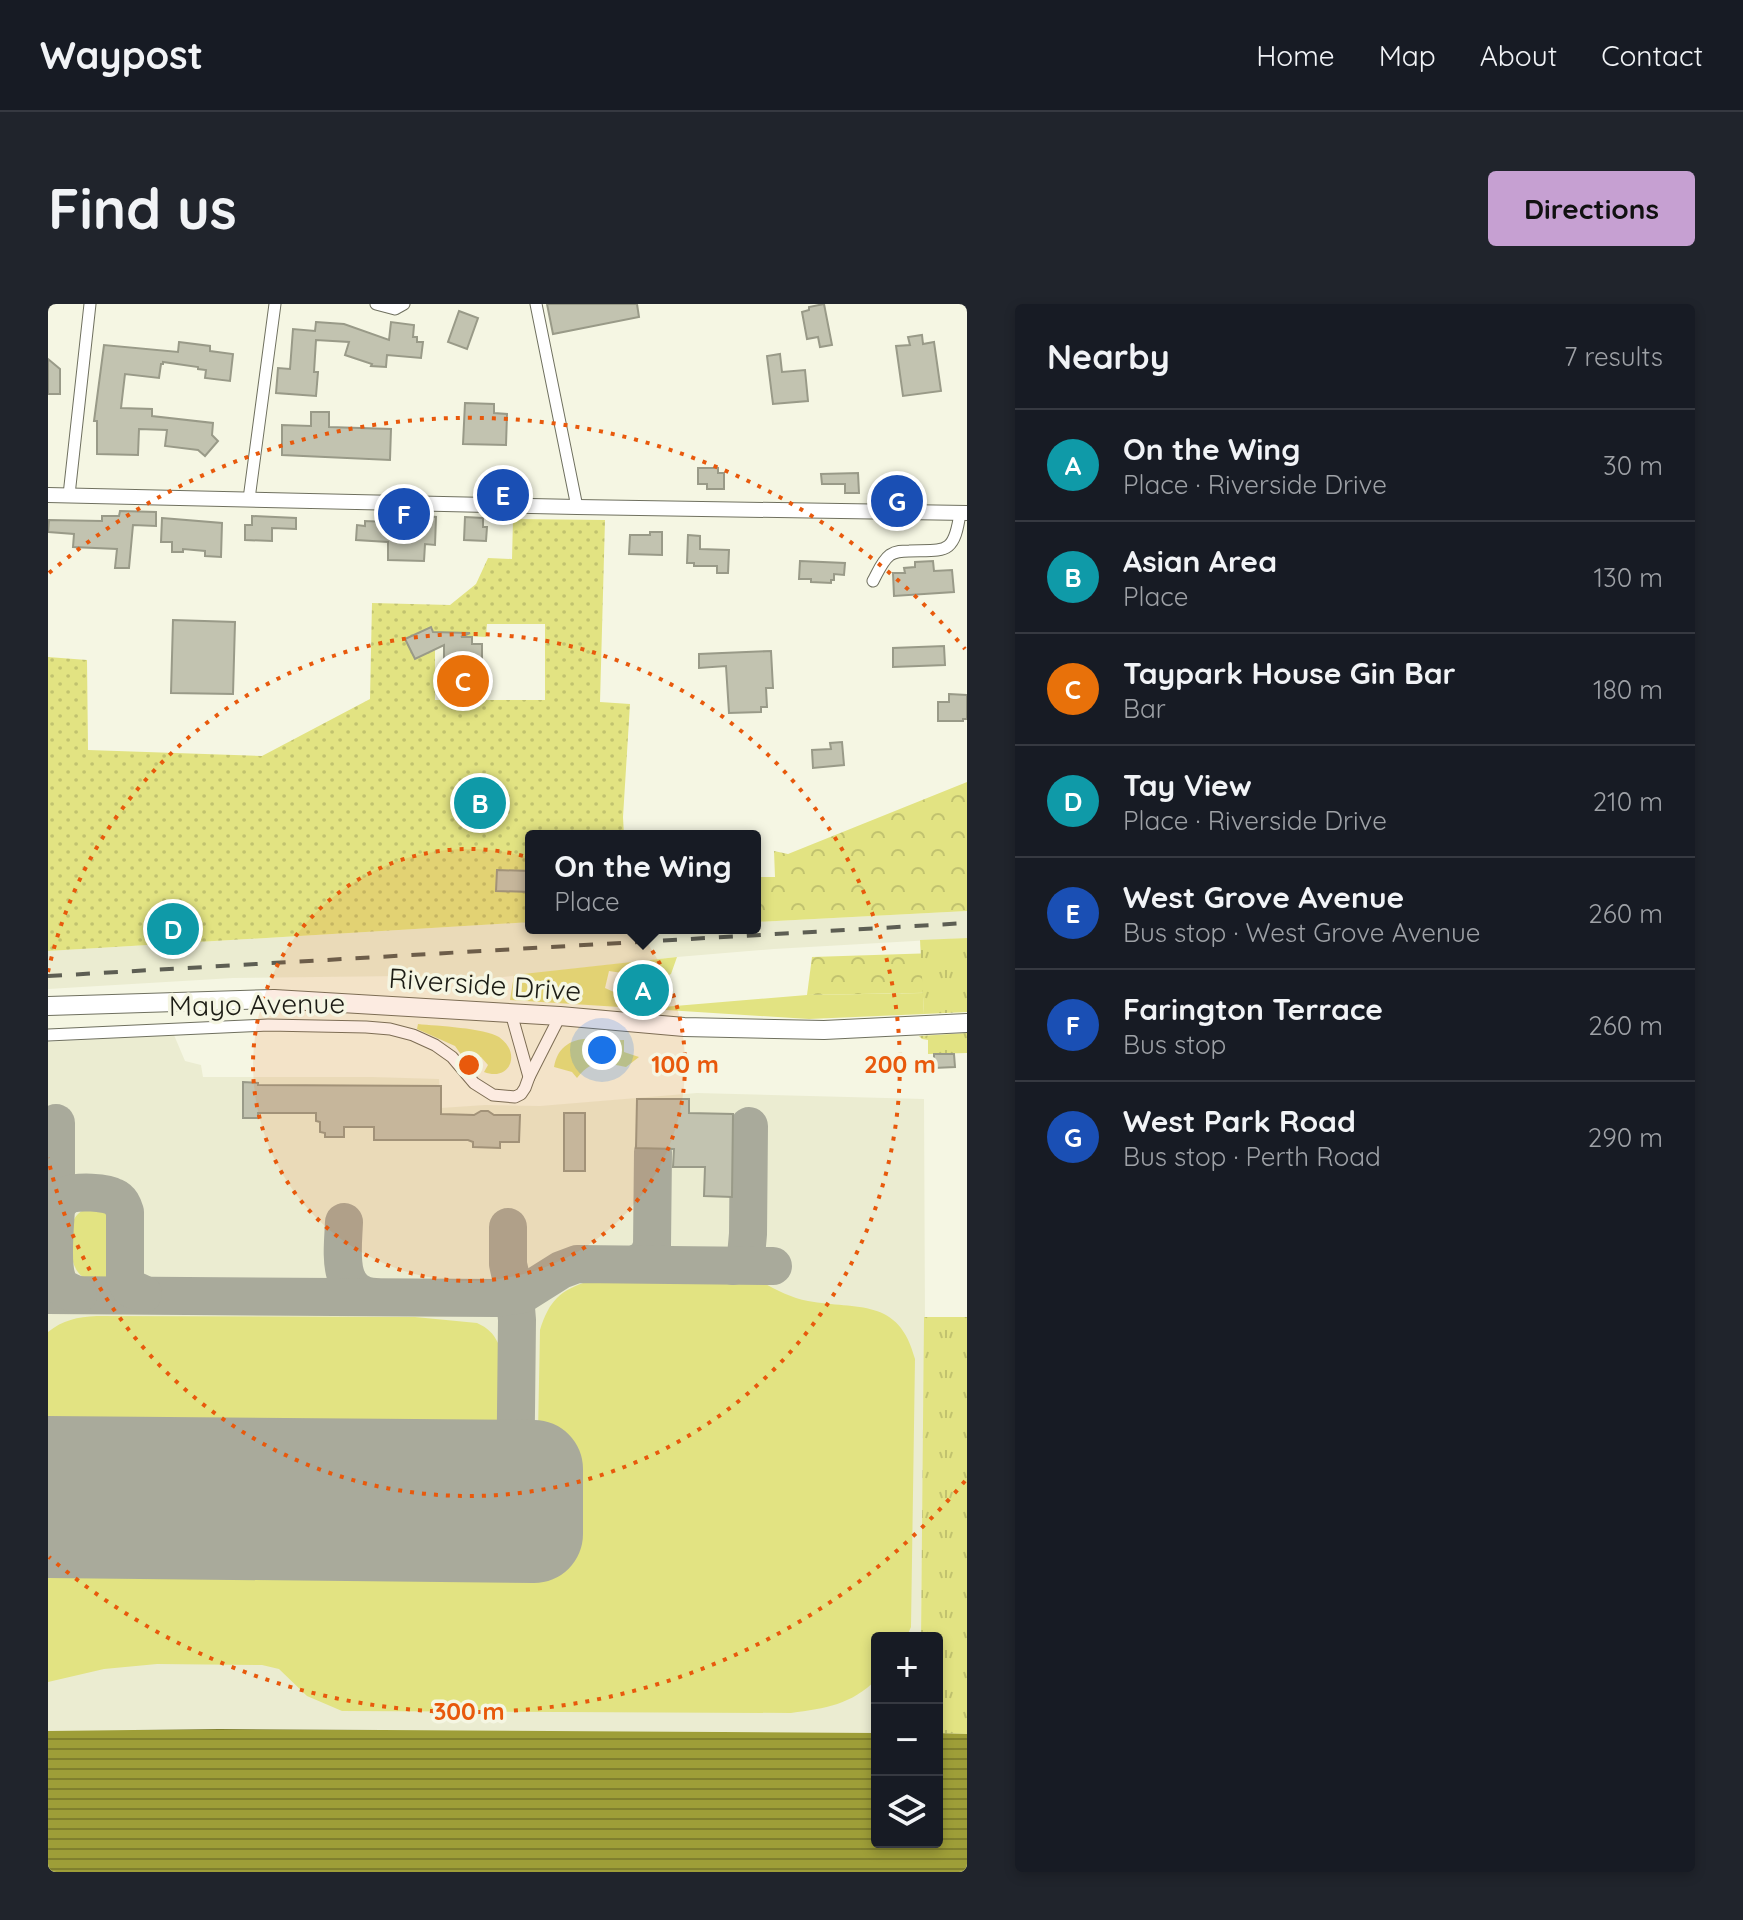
<!DOCTYPE html>
<html lang="en">
<head>
<meta charset="utf-8">
<style>
  :root { --surface:#171b24; --page:#20242c; --text:#f1f3f6; --muted:#9ea1a6; --line:#363941; --accent:#c6a0d2 }
  body { margin:0; font-family:Quicksand,sans-serif; background:var(--page); color:var(--text) }
  .controls { position:absolute; right:24px; bottom:24px; display:grid; overflow:hidden; border-radius:8px; box-shadow:0 4px 12px #0003 }
  .controls button { width:72px; height:72px; display:grid; place-items:center; padding:0; border:0; border-bottom:2px solid var(--line); background:var(--surface); color:var(--text); font:40px sans-serif }
  .you { position:absolute; left:554px; top:746px; width:28px; height:28px; margin:-20px; border:6px solid #fff; border-radius:50%; background:#1a73e8; box-shadow:0 0 0 12px #1a73e833 }
  .badge { display:grid; place-items:center; width:52px; height:52px; border-radius:50%; background:var(--accent); color:#fff; font-size:26px; font-weight:700 }
  .pin { position:absolute; translate:-50% -50%; border:4px solid #fff; box-shadow:0 2px 8px #0006 }
  .popup { position:absolute; left:477px; top:526px; width:236px; height:104px; box-sizing:border-box; display:grid; place-content:center; border-radius:8px; background:var(--surface); filter:drop-shadow(0 2px 6px #0005); font-size:26px; white-space:nowrap; color:var(--muted) }
  .popup b { font-size:30px; color:var(--text) }
  .popup::after { content:''; position:absolute; left:50%; top:100%; margin-left:-16px; border:16px solid transparent; border-top-color:var(--surface) }
  .list { margin:0; padding:0; list-style:none }
  h2 { display:flex; justify-content:space-between; align-items:center; height:104px; margin:0; padding:0 32px; font-size:34px }
  h2 small { font-size:26px; font-weight:400; color:var(--muted) }
  .list li { display:grid; grid-template-columns:52px 1fr auto; gap:24px; align-items:center; box-sizing:border-box; height:112px; padding:0 32px; border-top:2px solid var(--line) }
  .list b { display:block; font-size:30px; white-space:nowrap }
  .list p { margin:0; font-size:26px; white-space:nowrap; color:var(--muted) }
  .list em { font-size:26px; font-style:normal; color:var(--muted) }
  .icon { flex:none; width:44px; height:44px; fill:none; stroke:currentColor; stroke-width:2; stroke-linecap:round; stroke-linejoin:round }
  .map { position:relative; flex:none; width:919px; height:1568px; overflow:hidden; border-radius:8px }
  header { display:flex; align-items:center; gap:48px; box-sizing:border-box; height:112px; padding:0 40px; background:var(--surface); border-bottom:2px solid var(--line) }
  header strong { font-size:38px }
  nav { display:flex; gap:44px; margin-inline-start:auto; font-size:28px }
  .intro { display:flex; align-items:center; justify-content:space-between; box-sizing:border-box; height:192px; padding:0 48px }
  h1 { margin:0; font-size:56px }
  .button { padding:20px 36px; border-radius:8px; background:var(--accent); color:#111; font-size:28px; font-weight:700 }
  main { display:flex; gap:48px; padding:0 48px }
  aside { flex:1; background:var(--surface); border-radius:8px; box-shadow:0 4px 12px #0003 }
  .map>svg:first-child { display:block }
  .built { fill:#ebecd1 }
  .grass { fill:#e2e382 }
  .forest { fill:url(#forest-crowns) }
  .park { fill:url(#park-tufts) }
  .garden { fill:url(#garden-dots); fill-rule:evenodd }
  .water { fill:url(#water-rules) }
  .lines { fill:none; stroke-linecap:round; stroke-linejoin:round }
  .taxiway { stroke:#a9aa9b; stroke-width:38 }
  .runway { stroke:#a9aa9b; stroke-width:98 }
  .building { fill:#c2c3b0; stroke:#999a88; stroke-width:2 }
  .minor-casing { stroke:#6f705f; stroke-width:13 }
  .tertiary-casing { stroke:#6f705f; stroke-width:16 }
  .primary-casing { stroke:#6f705f; stroke-width:20 }
  .minor { stroke:#fff; stroke-width:11 }
  .tertiary { stroke:#fff; stroke-width:14 }
  .primary { stroke:#fff; stroke-width:18 }
  .rail { stroke:#5d5e53; stroke-width:4; stroke-dasharray:14 14; stroke-linecap:butt }
  .ring { fill:none; stroke:#e8590c; stroke-width:4; stroke-dasharray:4 8 }
  .labels { text-anchor:middle; dominant-baseline:central; stroke-width:7; stroke-linejoin:round; paint-order:stroke }
  .street-label { font-size:28px; fill:#1c1c15; stroke:#f5f6e3 }
  .centre { fill:#e8590c; stroke:#f5f6e3; stroke-width:4 }
  .ring-label { font-size:24px; text-anchor:middle; font-weight:bold; fill:#e8590c; stroke:#f5f6e3; stroke-width:7; stroke-linejoin:round; paint-order:stroke }
</style>
</head>
<body>
<header>
<strong>Waypost</strong>
<nav><a>Home</a><a>Map</a><a>About</a><a>Contact</a></nav>
</header>
<div class="intro"><h1>Find us</h1><a class="button">Directions</a></div>
<main>
<div class="map">
<svg width="919" height="1568" viewBox="0 0 919 1568">
  <defs>
    <pattern id="forest-crowns" width="20" height="18" patternUnits="userSpaceOnUse" patternTransform="scale(2)"><rect width="20" height="18" fill="#e2e382"/><path d="M2 6a3 3 0 1 1 6 0M12 15a3 3 0 1 1 6 0" fill="none" stroke="#c1c26f"/></pattern>
    <pattern id="park-tufts" width="24" height="20" patternUnits="userSpaceOnUse" patternTransform="scale(2)"><rect width="24" height="20" fill="#e2e382"/><path d="M3 7l-1-3M5 7V3M7 7l1-3M15 17l-1-3M17 17v-4M19 17l1-3" fill="none" stroke="#c1c26f"/></pattern>
    <pattern id="garden-dots" width="8" height="8" patternUnits="userSpaceOnUse" patternTransform="scale(2)"><rect width="8" height="8" fill="#e2e382"/><path d="M2 2h.1M6 6h.1" fill="none" stroke="#c1c26f" stroke-width="1.8" stroke-linecap="round"/></pattern>
    <pattern id="water-rules" width="6" height="5" patternUnits="userSpaceOnUse" patternTransform="scale(2)"><rect width="6" height="5" fill="#9e9e38"/><path d="M0 2.5h6" fill="none" stroke="#80802e"/></pattern>
  </defs>
  <rect width="100%" height="100%" fill="#f5f6e3"/>
  <g class="built">
    <polygon points="919,607 919,634 726,645 629,653 438,675 355,672 185,674 0,685 0,647 483,618 483,624 707,624 707,618"/>
    <polygon points="126,731 137,757 153,761 155,773 324,773 391,775 393,804 437,801 492,802 649,789 876,795 877,1017 873,1334 829,1334 829,1429 171,1425 0,1427 0,738"/>
  </g>
  <g class="grass">
    <polygon points="629,653 623,670 607,678 594,672 561,667 557,684 568,689 576,699 588,696 615,703 759,691 875,689 876,710 761,715 462,696 466,671"/>
    <path d="M370,720C389,722 437,724 451,733C474,749 462,778 436,768L440,761L433,753L419,759L407,742L369,725Z"/>
    <path d="M545,734L553,737L576,736V748L591,753L578,763C555,759 545,754 529,774L524,768L506,763C510,741 524,735 545,734Z"/>
    <path d="M42,903C69,902 70,918 70,940C70,949 71,958 67,965C56,981 35,981 27,963C24,957 24,951 24,944C24,925 20,911 42,903Z"/>
    <path d="M541,977L714,978C728,986 744,994 760,997C810,1006 851,993 867,1055L863,1323L858,1334H829V1375C803,1401 778,1404 743,1409L294,1407L259,1392L231,1365L214,1361L109,1360L56,1365L0,1378V1230L488,1234L492,1026C501,997 512,986 541,977Z"/>
    <path d="M49,1012L367,1013L429,1019C440,1024 445,1029 450,1039C453,1056 452,1073 452,1091C453,1129 453,1153 413,1168L0,1164V1028C15,1016 29,1013 49,1012Z"/>
  </g>
  <g class="forest">
    <polygon points="919,478 919,607 707,618 707,573 727,573 726,547 740,550"/>
    <polygon points="919,648 919,688 759,691 764,653"/>
  </g>
  <g class="park">
    <polygon points="919,634 919,708 876,710 872,636"/>
    <polygon points="919,729 919,749 880,750 880,736 874,735 871,732"/>
    <polygon points="876,1013 919,1013 919,1430 889,1429 889,1334 873,1334"/>
  </g>
  <path class="garden" d="M465,215L557,216L552,398L582,400L575,513L576,532H483V618L0,647V353L39,356L40,446L214,452L322,395L324,299L402,301L428,280L440,254L464,255ZM439,320H497V396H387V345L367,354L357,335L380,324L384,325V330L438,333Z"/>
  <polygon class="water" points="171,1425 829,1429 829,1538 889,1538 889,1429 919,1430 919,1568 0,1568 0,1427"/>
  <g class="lines">
    <g class="taxiway">
      <polyline points="8,905 8,819"/>
      <path d="M296,918C295,947 287,990 327,993"/>
      <polyline points="460,923 460,960 467,992 469,1016 467,1198"/>
      <polyline points="588,960 599,954 604,942 605,848"/>
      <polyline points="685,962 692,958 698,952 700,930 701,822"/>
      <polyline points="0,991 448,994 475,990 513,966 529,960 725,962"/>
      <path d="M30,991C24,989 18,987 13,982C2,968 7,923 8,905C10,899 14,894 20,891C29,887 58,888 66,893C73,896 75,902 77,908V975L82,984L95,990"/>
    </g>
    <polyline class="runway" points="0,1161 486,1165 486,1230 0,1225"/>
  </g>
  <g class="building">
    <polygon points="499,0 589,0 591,13 505,30"/>
    <polygon points="776,0 784,41 772,43 770,33 759,35 754,8 761,6 761,3"/>
    <polygon points="411,7 430,14 419,45 400,38"/>
    <polygon points="268,18 296,20 341,36 343,18 366,21 365,33 369,33 369,38 375,38 373,54 339,51 338,63 323,62 324,60 297,51 301,38 268,36 266,68 270,68 268,92 228,89 230,64 242,65 245,25 267,27"/>
    <polygon points="874,31 875,40 886,38 893,87 855,92 848,42 862,41 860,33"/>
    <polygon points="131,38 162,42 162,47 185,50 182,77 157,74 158,66 150,65 150,63 115,58 115,60 113,60 111,74 77,70 73,104 104,105 104,112 165,119 164,131 170,137 157,152 150,146 117,142 119,126 91,125 90,151 49,150 49,117 46,117 56,41 130,48"/>
    <polygon points="732,50 734,68 757,66 760,97 725,100 719,52"/>
    <polygon points="0,55 12,65 12,90 0,90"/>
    <polygon points="417,99 446,100 446,109 459,110 458,141 415,140"/>
    <polygon points="263,108 281,108 281,123 343,125 342,156 234,151 234,121 263,122"/>
    <polygon points="650,164 670,164 670,169 676,169 676,185 659,185 659,180 650,180"/>
    <polygon points="810,169 811,189 797,189 797,180 774,180 773,170"/>
    <polygon points="72,207 108,208 108,222 85,221 81,264 67,264 69,245 25,243 26,230 0,228 1,216 54,217 54,212 71,212"/>
    <polygon points="204,212 248,214 248,225 224,224 224,237 197,236 197,221 204,221"/>
    <polygon points="376,212 388,213 387,241 377,240 376,257 340,256 340,238 308,236 309,221 317,222 317,217 341,218 341,216 376,217"/>
    <polygon points="417,213 435,214 435,223 439,223 438,237 416,236"/>
    <polygon points="114,214 174,219 173,253 157,252 157,247 135,245 135,248 124,248 124,238 113,238"/>
    <polygon points="602,228 614,228 614,251 581,250 582,231 602,231"/>
    <polygon points="640,231 652,232 652,245 681,246 680,269 669,269 669,262 646,262 646,259 639,259"/>
    <polygon points="752,257 797,259 796,271 786,270 786,276 783,276 783,279 763,278 763,275 751,275"/>
    <polygon points="885,257 886,267 904,266 906,288 846,292 845,269 857,269 856,264 867,263 867,258"/>
    <polygon points="125,316 187,318 185,390 123,389"/>
    <polygon points="383,323 385,328 422,329 413,333 424,333 424,340 434,340 434,386 396,385 396,341 367,355 357,335"/>
    <polygon points="896,342 897,361 845,363 845,344"/>
    <polygon points="723,347 725,384 718,384 719,403 713,403 713,408 681,409 678,362 651,364 651,350"/>
    <polygon points="901,390 919,391 919,415 915,415 915,417 890,417 890,398 901,398"/>
    <polygon points="794,438 796,461 765,464 764,446 783,445 782,439"/>
    <polygon points="449,566 483,567 483,588 448,587"/>
    <polygon points="886,750 906,750 907,763 886,764"/>
    <polygon points="195,778 210,779 210,781 393,782 393,810 426,811 433,807 440,807 446,811 472,811 471,838 452,838 452,844 425,843 425,838 420,836 326,836 326,823 296,823 296,833 277,833 277,829 272,828 272,818 268,817 268,809 210,809 210,814 195,814"/>
    <polygon points="589,795 641,795 641,809 685,810 684,893 656,892 657,863 625,863 626,845 588,844"/>
    <rect x="516" y="809" width="21" height="58"/>
  </g>
  <g class="lines">
    <defs>
      <g id="minor">
        <polyline points="328,0 347,5 356,0"/>
        <polyline points="488,0 529,203"/>
        <polyline points="21,191 42,0"/>
        <polyline points="201,195 227,0"/>
        <path d="M825,277C830,268 834,257 842,251C848,247 854,247 861,247C898,246 906,251 912,209"/>
        <polyline points="463,709 481,773"/>
        <polyline points="0,731 220,721 318,723 342,725 365,731 387,741 404,753 426,779 445,791 467,793 473,790 477,784 481,773 512,712"/>
      </g>
      <polyline id="tertiary" points="0,191 529,203 919,209"/>
      <polyline id="primary" points="0,702 226,695 512,712 636,723 776,726 919,719"/>
    </defs>
    <use href="#minor" class="minor-casing"/>
    <use href="#tertiary" class="tertiary-casing"/>
    <use href="#primary" class="primary-casing"/>
    <use href="#minor" class="minor"/>
    <use href="#tertiary" class="tertiary"/>
    <use href="#primary" class="primary"/>
    <polyline class="rail" points="0,672 919,619"/>
  </g>
  <circle cx="421" cy="761" r="216" fill="#e8590c" fill-opacity=".12"/>
  <g class="ring">
    <circle cx="421" cy="761" r="216"/>
    <path d="M0 668A431 431 0 1 1 0 854"/>
    <path d="M917 1177A647 647 0 0 1 1 1253M1 269A647 647 0 0 1 917 345"/>
  </g>
  <g class="labels">
    <g class="street-label">
      <text transform="translate(437 680) rotate(4)">Riverside Drive</text>
      <text transform="translate(209 700) rotate(-1)">Mayo Avenue</text>
    </g>
  </g>
  <circle cx="421" cy="761" r="12" class="centre"/>
  <g class="ring-label">
    <text x="637" y="769">100 m</text>
    <text x="852" y="769">200 m</text>
    <text x="421" y="1416">300 m</text>
  </g>
</svg>
<div class="controls">
<button>+</button>
<button>−</button>
<button><svg class="icon" aria-label="layers" viewBox="0 0 24 24"><path d="M12 4l9 5-9 5-9-5zM3 14l9 5 9-5"/></svg></button>
</div>
<div class="you"></div>
<div class="pin badge" style="left:595px;top:686px;background:#0f9aa8">A</div>
<div class="popup"><b>On the Wing</b>Place</div>
<div class="pin badge" style="left:432px;top:499px;background:#0f9aa8">B</div>
<div class="pin badge" style="left:415px;top:377px;background:#e8710a">C</div>
<div class="pin badge" style="left:125px;top:625px;background:#0f9aa8">D</div>
<div class="pin badge" style="left:455px;top:191px;background:#1a4fb4">E</div>
<div class="pin badge" style="left:356px;top:210px;background:#1a4fb4">F</div>
<div class="pin badge" style="left:849px;top:197px;background:#1a4fb4">G</div>
</div>
<aside>
<h2>Nearby<small>7 results</small></h2>
<ul class="list">
<li><span class="badge" style="background:#0f9aa8">A</span><div><b>On the Wing</b><p>Place · Riverside Drive</p></div><em>30 m</em></li>
<li><span class="badge" style="background:#0f9aa8">B</span><div><b>Asian Area</b><p>Place</p></div><em>130 m</em></li>
<li><span class="badge" style="background:#e8710a">C</span><div><b>Taypark House Gin Bar</b><p>Bar</p></div><em>180 m</em></li>
<li><span class="badge" style="background:#0f9aa8">D</span><div><b>Tay View</b><p>Place · Riverside Drive</p></div><em>210 m</em></li>
<li><span class="badge" style="background:#1a4fb4">E</span><div><b>West Grove Avenue</b><p>Bus stop · West Grove Avenue</p></div><em>260 m</em></li>
<li><span class="badge" style="background:#1a4fb4">F</span><div><b>Farington Terrace</b><p>Bus stop</p></div><em>260 m</em></li>
<li><span class="badge" style="background:#1a4fb4">G</span><div><b>West Park Road</b><p>Bus stop · Perth Road</p></div><em>290 m</em></li>
</ul>
</aside>
</main>
</body>
</html>
